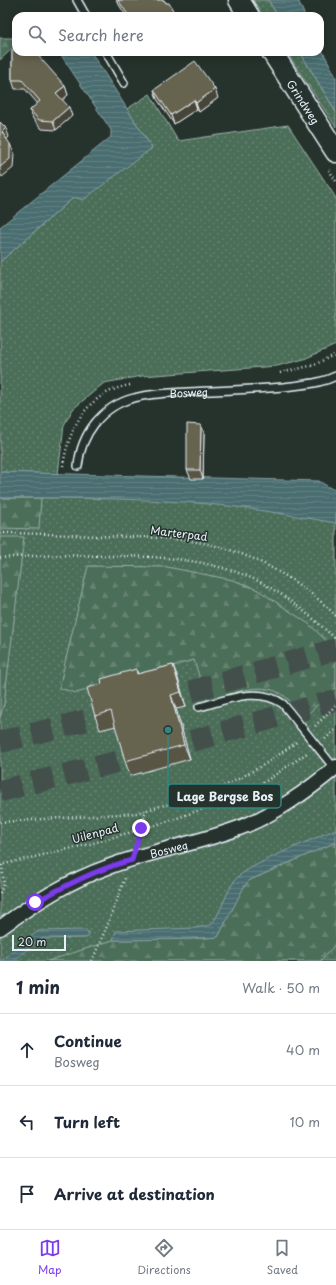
<!DOCTYPE html>
<html lang="en">
<head>
<meta charset="utf-8">
<style>
  :root { --surface:#fff; --page:#f6f6f7; --text:#1f2937; --muted:#747a83; --line:#e0e1e3; --accent:#7c3aed }
  body { margin:0; font-family:"Playpen Sans",sans-serif; background:var(--page); color:var(--text) }
  .scale { position:absolute; left:12px; bottom:10px; width:54px; box-sizing:border-box; padding-left:4px; border:2px solid #e8f1f8; border-top:0; font-size:11px; line-height:14px; white-space:nowrap; color:#e8f1f8; -webkit-text-stroke:3px #26332d; paint-order:stroke }
  .stop { position:absolute; width:12px; height:12px; margin:-9px; border:3px solid #7c3aed; border-radius:50%; background:#fff }
  .stop.end { background:#7c3aed; border-color:#fff; box-shadow:0 1px 4px #0008 }
  .list { margin:0; padding:0; list-style:none }
  h2 { display:flex; justify-content:space-between; align-items:center; height:52px; margin:0; padding:0 16px; font-size:17px }
  h2 small { font-size:13px; font-weight:400; color:var(--muted) }
  .list li { display:grid; grid-template-columns:26px 1fr auto; gap:12px; align-items:center; box-sizing:border-box; height:72px; padding:0 16px; border-top:1px solid var(--line) }
  .list b { display:block; font-size:15px; white-space:nowrap }
  .list p { margin:0; font-size:13px; white-space:nowrap; color:var(--muted) }
  .list em { font-size:13px; font-style:normal; color:var(--muted) }
  .icon { flex:none; width:22px; height:22px; fill:none; stroke:currentColor; stroke-width:2; stroke-linecap:round; stroke-linejoin:round }
  .map { position:relative; flex:none; width:336px; height:961px; overflow:hidden }
  .search { position:absolute; background:var(--surface); box-shadow:0 2px 10px #0003; left:12px; right:12px; top:12px; height:44px; display:flex; align-items:center; gap:10px; box-sizing:border-box; padding:0 14px; border-radius:12px; color:var(--muted); font-size:15px }
  .sheet { height:268px; background:var(--surface) }
  nav { display:flex; justify-content:space-around; align-items:center; box-sizing:border-box; height:56px; border-top:1px solid var(--line); background:var(--surface); font-size:11px; color:var(--muted) }
  nav a { display:grid; justify-items:center; gap:2px }
  nav .on { color:var(--accent) }
  .map>svg:first-child { display:block }
  .green { fill:url(#green-dots); stroke:#9ab0a8 }
  .forest { fill:url(#forest-firs); stroke:#9ab0a8 }
  .water { fill:url(#water-rules); stroke:#89a2a6 }
  .lines { fill:none; stroke-linecap:round; stroke-linejoin:round }
  .highway-tunnel { stroke:#43504b; stroke-width:22; stroke-dasharray:22 11; stroke-linecap:butt }
  .lane-casing { stroke:#e8f1f8; stroke-width:10 }
  .street-casing { stroke:#e8f1f8; stroke-width:17 }
  .secondary-casing { stroke:#e8f1f8; stroke-width:23 }
  .path { stroke:#e8f1f8; stroke-width:2.5; stroke-dasharray:1 3; stroke-linecap:butt }
  .lane { stroke:#26332d; stroke-width:7 }
  .street { stroke:#26332d; stroke-width:14 }
  .secondary { stroke:#26332d; stroke-width:20 }
  .wall { fill:#585544; stroke:#e8f1f8 }
  .shaded-wall { fill:#474537; stroke:#e8f1f8 }
  .building { fill:#66634f; stroke:#e8f1f8 }
  .route { stroke:#7c3aed; stroke-width:5 }
  .labels { text-anchor:middle; dominant-baseline:central; stroke-width:3; stroke-linejoin:round; paint-order:stroke }
  .street-label { font-size:11px; fill:#e8f1f8; stroke:#26332d }
  .leader { fill:none; stroke:#308883; stroke-width:1.5 }
  .callout-dot { fill:#308883; stroke:#26332d; stroke-width:1.5 }
  .callout { fill:#26332d; stroke:#308883; stroke-width:1.5 }
  .callout-label { font-size:12px; text-anchor:middle; font-weight:bold; fill:#e8f1f8 }
</style>
</head>
<body>
<div class="map">
<svg width="336" height="961" viewBox="0 0 336 961">
  <defs>
    <pattern id="green-dots" width="8" height="8" patternUnits="userSpaceOnUse"><rect width="8" height="8" fill="#4c6e59"/><path d="M2 2h.1M6 6h.1" fill="none" stroke="#668372" stroke-width="1.8" stroke-linecap="round"/></pattern>
    <pattern id="forest-firs" width="22" height="20" patternUnits="userSpaceOnUse"><rect width="22" height="20" fill="#4c6e59"/><path d="M5 1l3.5 6h-7zM16 11l3.5 6h-7z" fill="#668372"/></pattern>
    <pattern id="water-rules" width="6" height="5" patternUnits="userSpaceOnUse"><rect width="6" height="5" fill="#4a6d70"/><path d="M0 2.5h6" fill="none" stroke="#648285"/></pattern>
  </defs>
  <rect width="100%" height="100%" fill="#26332d"/>
  <filter id="ink" filterUnits="userSpaceOnUse"><feTurbulence type="fractalNoise" baseFrequency=".025" numOctaves="2"/><feDisplacementMap in="SourceGraphic" scale="8" xChannelSelector="R" yChannelSelector="G"/><feConvolveMatrix kernelMatrix="1 2 1 2 8 2 1 2 1" color-interpolation-filters="sRGB"/></filter>
  <g filter="url(#ink)">
    <g class="green">
      <polygon points="253,0 268,0 278,16 263,16"/>
      <polygon points="286,52 300,52 336,112 336,127"/>
      <polygon points="150,94 178,141 288,125 336,198 336,345 304,359 277,366 142,376 104,383 73,409 64,425 58,474 0,472 0,262 74,197 152,148 127,109"/>
      <polygon points="0,485 336,497 336,961 0,961"/>
    </g>
    <g class="forest">
      <polygon points="0,38 16,38 16,45 0,60"/>
      <polygon points="0,498 41,498 39,529 0,528"/>
      <polygon points="0,537 24,537 4,704 0,717"/>
      <path d="M88,566L167,567L233,580L258,590L309,624L336,650V687L303,719C297,711 291,699 281,694C260,680 229,695 207,701L194,660L76,693L59,688Z"/>
      <polygon points="336,842 336,944 320,961 48,961 113,940 190,939 218,937 244,885 250,880"/>
    </g>
    <g class="water">
      <polygon points="268,0 298,0 305,16 278,16"/>
      <polygon points="320,46 336,77 336,112 300,52 320,52"/>
      <polygon points="59,52 91,52 152,148 83,200 74,197 0,262 0,227 111,137 111,130"/>
      <path d="M0,472L319,481L332,489L336,488V523C285,514 234,505 182,502C122,498 61,498 0,498Z"/>
      <path d="M336,829V842L250,880L245,885L218,937L190,939L113,940L116,931L196,928L211,925C222,911 225,894 235,880C244,866 317,838 336,829Z"/>
      <polygon points="86,930 89,933 88,937 86,938 40,939 13,961 1,961 38,931"/>
    </g>
    <g class="lines">
      <g class="highway-tunnel">
        <polyline points="0,742 131,709 336,649"/>
        <polyline points="0,791 132,758 336,700"/>
      </g>
      <defs>
        <g id="lane">
          <polyline points="77,0 86,16"/>
          <polyline points="106,52 124,83"/>
          <path id="s1" d="M78,466C81,434 102,406 134,398C151,393 171,393 188,392C223,390 258,390 292,386C307,384 322,383 336,376"/>
          <path d="M199,707C226,700 258,686 283,704L335,769"/>
        </g>
        <g id="street">
          <path id="s2" d="M0,928C34,903 68,881 108,867C150,851 196,844 239,828C272,816 309,790 336,767"/>
        </g>
        <g id="secondary">
          <polyline points="239,0 249,16"/>
          <path id="s3" d="M272,52L336,152"/>
        </g>
      </defs>
      <use href="#lane" class="lane-casing"/>
      <use href="#street" class="street-casing"/>
      <use href="#secondary" class="secondary-casing"/>
      <g class="path">
        <polyline points="329,170 336,181"/>
        <polyline points="280,373 314,365 336,354"/>
        <path d="M63,466C69,427 87,393 130,385"/>
        <path d="M0,533C32,533 64,535 97,536C134,537 172,537 208,544C255,554 303,582 336,616"/>
        <path d="M0,558C36,555 71,555 106,556C155,556 201,558 247,576C281,590 309,615 336,639"/>
        <polyline points="315,726 336,705"/>
        <polyline points="325,739 336,729"/>
        <polyline points="0,822 136,813 197,796 231,783 267,763 298,741"/>
        <polyline points="137,841 146,810"/>
        <polyline points="0,865 90,844 169,821 233,798 263,783 307,753"/>
        <polyline points="0,893 4,884 2,865"/>
        <polyline points="92,961 107,926 125,878"/>
      </g>
      <use href="#lane" class="lane"/>
      <use href="#street" class="street"/>
      <use href="#secondary" class="secondary"/>
    </g>
    <g class="wall">
      <polygon points="116,0 164,0 176,16 126,16"/>
      <polygon points="12,50 65,86 68,95 62,100 72,116 56,130 42,129 33,119 30,110 38,104 25,89 15,89 12,80"/>
      <polygon points="154,90 218,98 199,112 197,109 174,124 157,99"/>
      <polygon points="204,433 203,479 191,479 187,470"/>
      <polygon points="173,665 178,679 186,707 176,709 190,759 130,776 125,761 116,726 100,730 95,716 102,684 136,669 138,674"/>
    </g>
    <g class="shaded-wall">
      <polygon points="65,86 68,95 60,102 56,93"/>
      <polygon points="215,89 218,98 199,112 196,103"/>
      <polygon points="194,100 197,109 174,124 171,115"/>
      <polygon points="69,107 72,116 56,130 53,121"/>
      <polygon points="6,128 9,137 5,141 2,132"/>
      <polygon points="10,144 14,153 13,168 2,177 0,173 0,167"/>
      <polygon points="201,425 204,433 203,479 200,470"/>
      <polygon points="173,665 178,679 186,707 181,692"/>
      <polygon points="171,695 176,709 190,759 184,745"/>
    </g>
    <g class="building">
      <polygon points="118,0 164,0 166,3 169,3 176,16 129,16"/>
      <polygon points="12,50 16,50 16,52 35,52 65,86 56,93 69,107 53,121 39,120 30,110 40,101 22,80 12,80"/>
      <polygon points="195,61 215,89 196,103 194,100 171,115 154,90"/>
      <polygon points="0,122 6,128 2,132 10,144 10,159 0,167"/>
      <polygon points="187,424 201,425 200,470 187,470"/>
      <polygon points="173,665 181,692 171,695 184,745 125,761 111,711 95,716 87,688 102,684 101,679 136,669 137,674"/>
    </g>
  </g>
  <g class="lines" filter="url(#ink)">
    <path class="route" d="M35,902C67,885 97,869 132,860L141,828"/>
  </g>
  <g class="labels">
    <g class="street-label">
      <text stroke="none"><textPath href="#s3" startOffset="59">Grindweg</textPath></text>
      <text stroke="none"><textPath href="#s1" startOffset="149">Bosweg</textPath></text>
      <text transform="translate(179 533) rotate(7)">Marterpad</text>
      <text transform="translate(95 833) rotate(-15)">Uilenpad</text>
      <text stroke="none"><textPath href="#s2" startOffset="188">Bosweg</textPath></text>
    </g>
  </g>
  <path class="leader" d="M168 730L168 796"/>
  <circle class="callout-dot" cx="168" cy="730" r="4"/>
  <rect class="callout" x="168" y="784" width="113" height="24" rx="4"/>
  <g class="callout-label">
    <text x="225" y="801">Lage Bergse Bos</text>
  </g>
</svg>
<div class="scale">20 m</div>
<div class="stop" style="left:35px;top:902px"></div>
<div class="stop end" style="left:141px;top:828px"></div>
<div class="search"><svg class="icon" aria-label="search" viewBox="0 0 24 24"><circle cx="10" cy="10" r="6"/><path d="M15 15l6 6"/></svg>Search here</div>
</div>
<section class="sheet">
<h2>1 min<small>Walk · 50 m</small></h2>
<ul class="list">
<li><svg class="icon" aria-label="ahead" viewBox="0 0 24 24"><path d="M12 20V5M6 11l6-6 6 6"/></svg><div><b>Continue</b><p>Bosweg</p></div><em>40 m</em></li>
<li><svg class="icon" aria-label="left" viewBox="0 0 24 24"><path d="M17 20v-9H6M10 6l-5 5 5 5"/></svg><div><b>Turn left</b></div><em>10 m</em></li>
<li><svg class="icon" aria-label="arrive" viewBox="0 0 24 24"><path d="M6 21V4h12l-3 4 3 4H6"/></svg><div><b>Arrive at destination</b></div></li>
</ul>
</section>
<nav>
<a class="on"><svg class="icon" aria-label="map" viewBox="0 0 24 24"><path d="M3 6l6-2 6 2 6-2v14l-6 2-6-2-6 2zM9 4v14M15 6v14"/></svg>Map</a>
<a><svg class="icon" aria-label="directions" viewBox="0 0 24 24"><path d="M12 3l9 9-9 9-9-9zM9 14v-3h6M13 9l2 2-2 2"/></svg>Directions</a>
<a><svg class="icon" aria-label="saved" viewBox="0 0 24 24"><path d="M7 4h10v16l-5-4-5 4z"/></svg>Saved</a>
</nav>
</body>
</html>
